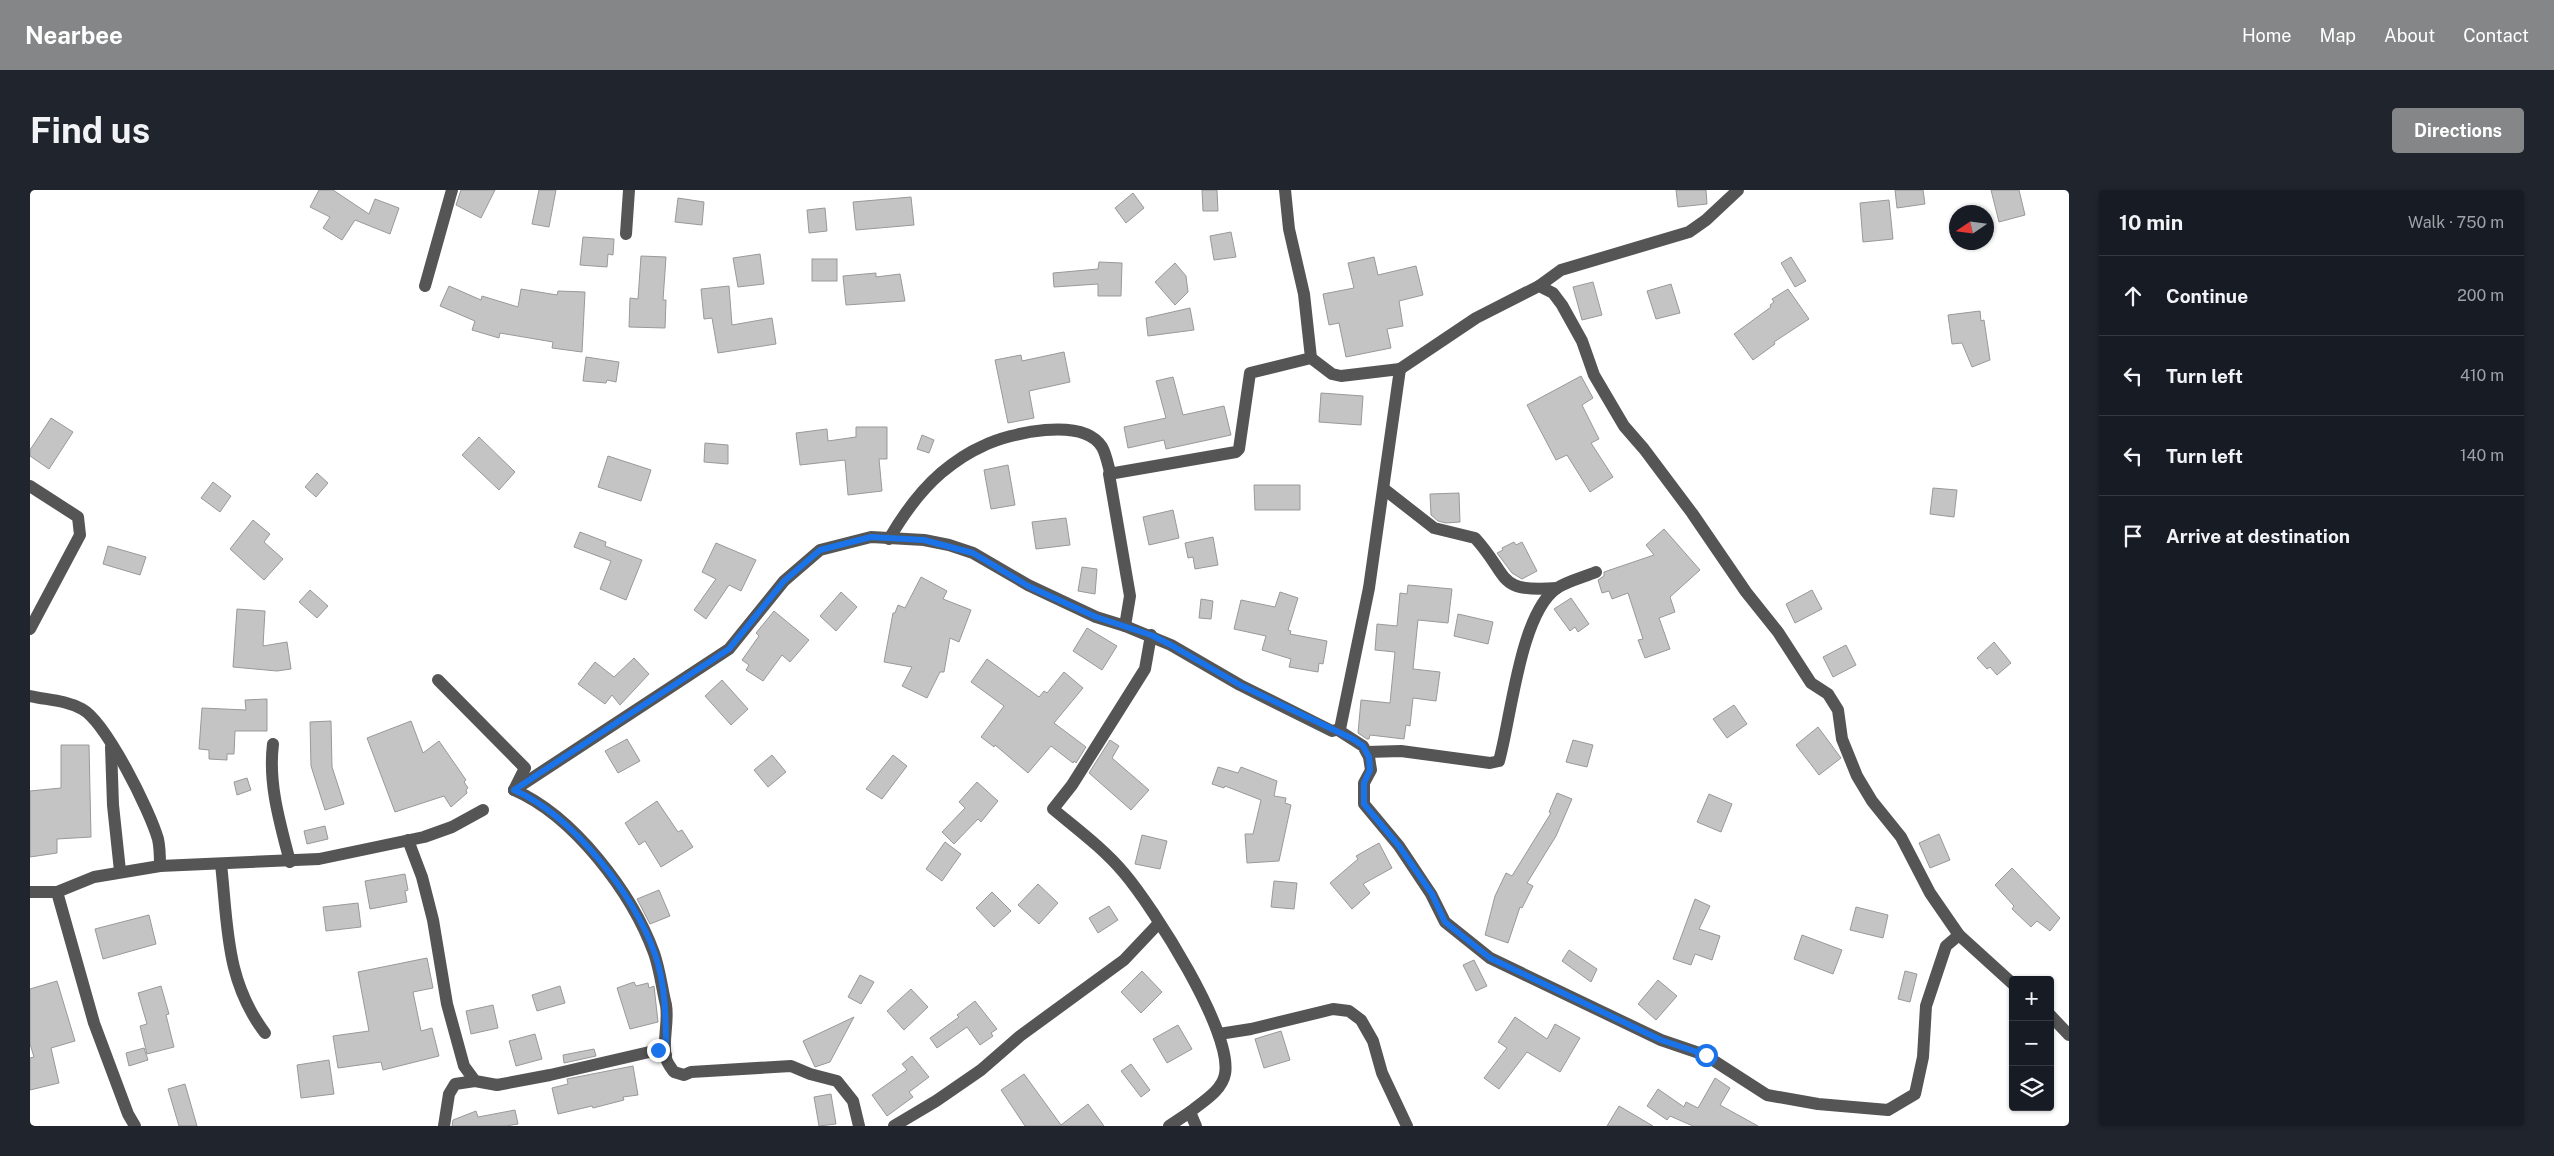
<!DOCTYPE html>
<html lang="en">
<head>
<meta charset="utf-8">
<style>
  :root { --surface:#171b24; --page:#20242c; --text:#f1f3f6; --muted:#9ea1a6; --line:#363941; --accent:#858687 }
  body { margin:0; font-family:"Public Sans",sans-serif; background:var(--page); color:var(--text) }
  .controls { position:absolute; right:15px; bottom:15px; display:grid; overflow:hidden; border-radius:5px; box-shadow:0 1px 4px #0004 }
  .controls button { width:45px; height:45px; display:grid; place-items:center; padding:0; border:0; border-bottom:1px solid var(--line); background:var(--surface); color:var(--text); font:25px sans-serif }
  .compass { position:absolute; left:1919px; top:15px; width:45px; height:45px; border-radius:50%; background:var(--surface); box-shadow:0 1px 4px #0004; rotate:257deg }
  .stop { position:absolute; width:15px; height:15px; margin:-11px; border:4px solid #1a73e8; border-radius:50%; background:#fff }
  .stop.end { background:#1a73e8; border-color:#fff; box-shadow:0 1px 5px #0008 }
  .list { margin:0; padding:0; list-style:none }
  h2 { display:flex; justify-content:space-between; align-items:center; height:65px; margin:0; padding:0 20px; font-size:21px }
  h2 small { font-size:16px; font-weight:400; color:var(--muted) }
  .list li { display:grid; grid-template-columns:32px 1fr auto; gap:15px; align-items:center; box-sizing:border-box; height:80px; padding:0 20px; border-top:1px solid var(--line) }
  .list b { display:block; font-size:19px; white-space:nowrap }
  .list em { font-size:16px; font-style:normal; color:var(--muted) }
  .icon { flex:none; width:28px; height:28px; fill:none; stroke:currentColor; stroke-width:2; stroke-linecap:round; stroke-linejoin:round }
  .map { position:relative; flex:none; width:2039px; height:936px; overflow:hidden; border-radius:5px }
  header { display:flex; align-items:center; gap:30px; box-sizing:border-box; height:70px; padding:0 25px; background:var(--accent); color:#fff }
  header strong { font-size:24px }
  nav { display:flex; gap:28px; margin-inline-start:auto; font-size:18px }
  .intro { display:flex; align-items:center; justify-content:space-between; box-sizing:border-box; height:120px; padding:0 30px }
  h1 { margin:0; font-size:35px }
  .button { padding:12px 22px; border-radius:5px; background:var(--accent); color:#fff; font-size:18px; font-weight:700 }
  main { display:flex; gap:30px; padding:0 30px }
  aside { flex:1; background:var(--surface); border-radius:5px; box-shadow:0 1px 4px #0004 }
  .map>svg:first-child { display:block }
  .building { fill:#c4c4c4; stroke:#999 }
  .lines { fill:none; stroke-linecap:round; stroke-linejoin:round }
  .minor { stroke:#555; stroke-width:12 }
  .route { stroke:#1a73e8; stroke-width:6 }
</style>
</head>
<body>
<header>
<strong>Nearbee</strong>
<nav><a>Home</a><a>Map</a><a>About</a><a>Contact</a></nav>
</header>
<div class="intro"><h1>Find us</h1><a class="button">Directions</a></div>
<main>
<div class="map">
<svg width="2039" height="936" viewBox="0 0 2039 936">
  <rect width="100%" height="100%" fill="#fff"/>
  <g class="building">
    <polygon points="289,0 303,0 339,24 345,9 369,18 360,44 325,30 312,50 293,38 300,27 280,17"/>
    <polygon points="431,0 465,0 451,28 426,15"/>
    <polygon points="509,0 526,0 519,37 502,34"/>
    <polygon points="1172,0 1187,0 1188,21 1173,21"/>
    <polygon points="1646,0 1676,0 1677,14 1648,17"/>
    <polygon points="1865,0 1893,0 1895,14 1867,18"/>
    <polygon points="1961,0 1989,0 1995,25 1969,32"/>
    <polygon points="1103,3 1114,18 1096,33 1085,18"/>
    <polygon points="881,7 884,35 826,40 823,12"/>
    <polygon points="648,8 674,12 672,35 645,32"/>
    <polygon points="1859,10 1863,49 1833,52 1830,13"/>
    <polygon points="795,18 797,41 779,43 777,20"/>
    <polygon points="1201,42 1206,67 1184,70 1180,46"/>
    <polygon points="553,47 584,49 583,65 578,64 577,77 550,75"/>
    <polygon points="730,64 734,94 708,97 703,68"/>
    <polygon points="611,66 636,67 633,110 636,110 635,138 599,137 600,108 608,109"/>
    <polygon points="1344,67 1348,85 1386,76 1393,105 1369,111 1373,136 1357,139 1361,158 1316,167 1309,133 1299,135 1293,104 1324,98 1318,73"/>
    <polygon points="1761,67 1776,91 1765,97 1751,73"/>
    <rect x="782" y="69" width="25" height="22"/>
    <polygon points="1069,72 1092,73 1091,106 1068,106 1068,94 1024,97 1023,83 1068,79"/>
    <polygon points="1145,73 1156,86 1158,102 1145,115 1125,92"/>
    <polygon points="846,83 846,87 870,84 875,111 816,115 813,86"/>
    <polygon points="1563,92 1572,125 1552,130 1543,97"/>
    <polygon points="1641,94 1650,123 1626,129 1617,101"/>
    <polygon points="419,96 451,110 452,106 488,117 491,99 527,105 528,101 555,102 552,162 522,158 523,152 470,143 469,148 442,140 445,131 410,116"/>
    <polygon points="699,96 702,135 742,128 746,154 688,163 682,128 674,129 671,99"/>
    <polygon points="1758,99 1779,129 1744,152 1745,154 1723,170 1704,144 1741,117 1740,115 1744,112 1742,109"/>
    <polygon points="1160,118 1164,140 1118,146 1116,128"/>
    <polygon points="1950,121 1951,131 1954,130 1960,170 1942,177 1932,153 1922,154 1918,125"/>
    <polygon points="1034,162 1040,192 999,201 1004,228 978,233 965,170 991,165 992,171"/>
    <polygon points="556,167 589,172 586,192 577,190 576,193 553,191"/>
    <polygon points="1551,186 1563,208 1552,215 1569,249 1561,253 1583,287 1560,302 1537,265 1526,270 1497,215"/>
    <polygon points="1143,187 1153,225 1194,216 1201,245 1136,259 1134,250 1098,258 1094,237 1136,228 1126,191"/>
    <polygon points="1291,203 1333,206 1331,235 1289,232"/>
    <polygon points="21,228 43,242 19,279 0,266 0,260"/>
    <polygon points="826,237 857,237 857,269 849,269 852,301 818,305 815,270 770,275 766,243 797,239 798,251 826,247"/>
    <polygon points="892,245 904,250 899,263 887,259"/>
    <polygon points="449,247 485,282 469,300 432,265"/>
    <polygon points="675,253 698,255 698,274 674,272"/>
    <polygon points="578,266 621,280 611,311 568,297"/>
    <polygon points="978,275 985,315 961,319 954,280"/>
    <polygon points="287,283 298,293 286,307 275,297"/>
    <polygon points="183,292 201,306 190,322 171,308"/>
    <polygon points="1224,295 1270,295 1270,320 1225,320"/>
    <polygon points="1903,298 1927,300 1924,327 1900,324"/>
    <polygon points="1429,303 1430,332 1416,333 1408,331 1401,325 1400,304"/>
    <polygon points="1143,320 1149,348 1119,355 1113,327"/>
    <polygon points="1036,328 1040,355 1006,359 1002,332"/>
    <polygon points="223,330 240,344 234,352 253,369 234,390 200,359"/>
    <polygon points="1634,339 1670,380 1640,407 1645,422 1629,428 1640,459 1615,468 1608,450 1613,449 1598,403 1582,409 1579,401 1572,403 1568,390 1574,386 1574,382 1624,365 1616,355"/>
    <polygon points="550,342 576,352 575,356 612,370 596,410 570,399 581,371 544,357"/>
    <polygon points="1183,347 1188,375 1165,379 1163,367 1158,368 1155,353"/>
    <polygon points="1484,352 1486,355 1492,352 1507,381 1492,389 1482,383 1467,363 1473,360 1472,358"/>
    <polygon points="686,353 726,370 711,401 699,395 676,429 664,420 686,389 672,382"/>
    <polygon points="78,356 116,367 110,385 73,374"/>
    <polygon points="1052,377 1067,379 1065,404 1048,401"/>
    <polygon points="891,387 917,401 913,409 941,420 929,452 920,448 914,482 910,482 897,508 872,496 882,477 854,472 863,423 865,423 868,415 875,418"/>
    <polygon points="1378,395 1422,399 1418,433 1388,430 1383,479 1410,482 1406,511 1383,508 1380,536 1376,535 1374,549 1340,545 1339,549 1337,549 1328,543 1331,510 1360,513 1365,462 1345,460 1347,434 1367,436 1370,403 1377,404"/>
    <polygon points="280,400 298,416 287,428 269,412"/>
    <polygon points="1782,400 1792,419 1765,433 1756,414"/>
    <polygon points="811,402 827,417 806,441 790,426"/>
    <polygon points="1250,402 1268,408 1258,440 1261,441 1260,444 1297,451 1293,474 1289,473 1288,482 1259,477 1261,469 1232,460 1236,446 1204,439 1211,410 1245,417"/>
    <polygon points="1541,408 1559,434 1548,442 1545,437 1540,441 1524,419"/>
    <polygon points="1171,409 1183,411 1181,429 1169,428"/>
    <polygon points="207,419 235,421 233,456 257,452 261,479 247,481 203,477"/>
    <polygon points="744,421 779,450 760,472 752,465 733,491 716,480 719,475 712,470 729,446 726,443"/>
    <polygon points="1428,424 1463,432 1458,454 1424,446"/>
    <polygon points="1057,438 1087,456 1072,480 1043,461"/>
    <polygon points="1964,452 1981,473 1967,485 1960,477 1957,479 1947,468"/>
    <polygon points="1816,455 1826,475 1803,487 1793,467"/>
    <polygon points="604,468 619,484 590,515 582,505 575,514 548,494 565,472 584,487"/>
    <polygon points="957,469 1009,507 1014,501 1017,503 1034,482 1053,498 1024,533 1056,557 1046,573 1044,571 1043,573 1021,556 998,583 965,555 964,557 951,547 974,516 941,492"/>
    <polygon points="692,490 718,519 701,535 675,506"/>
    <polygon points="237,509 237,541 205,541 204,564 197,564 197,570 179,569 179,560 169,559 172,518 216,520 215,510"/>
    <polygon points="1704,515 1717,534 1697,548 1683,529"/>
    <polygon points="301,531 302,577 314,614 295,620 281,576 280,532"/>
    <polygon points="381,531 393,563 409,551 436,590 434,592 438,598 436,600 437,603 421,617 414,606 365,622 337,548"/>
    <polygon points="1788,537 1811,568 1789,585 1766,555"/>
    <polygon points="597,549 610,571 588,583 575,561"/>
    <polygon points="1080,550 1089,556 1082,568 1119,600 1101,620 1059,583"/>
    <polygon points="1543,550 1563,555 1557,577 1536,572"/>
    <polygon points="31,555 59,555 61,647 27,649 27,663 0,667 0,601 31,598"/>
    <polygon points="742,565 756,582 738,597 724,580"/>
    <polygon points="863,565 877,576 852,609 836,599"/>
    <polygon points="1188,577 1208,583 1211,577 1247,591 1244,606 1256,608 1255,613 1261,615 1249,671 1217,673 1215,644 1223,644 1231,610 1195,596 1194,598 1182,594"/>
    <polygon points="217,588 221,600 207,605 204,592"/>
    <polygon points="947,592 968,611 951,632 948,629 924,654 912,642 935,618 929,612"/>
    <polygon points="1527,603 1542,609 1526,646 1497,693 1503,696 1492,718 1490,717 1478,753 1455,745 1465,706 1476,683 1482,686 1521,623 1519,622"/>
    <polygon points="1679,604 1702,614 1691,642 1667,632"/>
    <polygon points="627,611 648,642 652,640 663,657 631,677 615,651 609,655 595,633"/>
    <polygon points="295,636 298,649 277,654 274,641"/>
    <polygon points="1909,644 1920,670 1900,678 1889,653"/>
    <polygon points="1112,645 1137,651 1130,679 1105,674"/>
    <polygon points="915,652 931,664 912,691 896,679"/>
    <polygon points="1349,653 1362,678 1333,694 1340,703 1322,719 1300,693 1328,669 1326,666"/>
    <polygon points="1982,678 2030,728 2020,741 2007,731 2001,737 1982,719 1984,716 1965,695"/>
    <polygon points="375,684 378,700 375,701 377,712 340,719 335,691"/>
    <polygon points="1244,691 1267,693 1264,719 1241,717"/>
    <polygon points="1008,694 1028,713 1009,734 988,715"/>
    <polygon points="629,700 640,726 620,734 607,709"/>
    <polygon points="962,702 981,721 964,737 946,718"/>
    <polygon points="1665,709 1680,716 1669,739 1690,746 1682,770 1665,764 1661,775 1643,769"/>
    <polygon points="328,713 331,737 296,741 293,717"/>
    <polygon points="1079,716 1088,730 1068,743 1059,728"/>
    <polygon points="1826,717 1858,725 1853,748 1820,740"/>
    <polygon points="119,725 126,754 73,769 65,739"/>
    <polygon points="1772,745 1812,760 1803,784 1764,769"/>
    <polygon points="1539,760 1567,779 1561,792 1532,771"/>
    <polygon points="397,768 403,798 383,802 391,841 402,838 409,866 353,880 351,872 308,878 303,846 339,841 328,782"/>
    <polygon points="1444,770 1457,796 1446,801 1433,775"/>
    <polygon points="1112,781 1132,802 1111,823 1091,802"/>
    <polygon points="1875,781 1887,784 1880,812 1868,809"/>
    <polygon points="830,785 844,792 831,814 818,807"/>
    <polygon points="1628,790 1647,806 1626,830 1608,814"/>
    <polygon points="27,791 45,851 21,858 29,893 0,900 0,868 4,867 0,854 0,799"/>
    <polygon points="604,792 606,796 618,793 619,798 624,796 628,832 600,839 587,798"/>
    <polygon points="131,796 139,824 136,825 144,857 117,864 110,836 117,834 108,803"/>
    <polygon points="530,796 535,813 507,821 502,805"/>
    <polygon points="881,799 898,817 874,840 857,821"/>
    <polygon points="945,811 967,839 961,843 963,846 950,855 937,837 907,858 900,848 929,827 927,825"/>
    <polygon points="463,815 468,838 441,844 436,821"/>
    <polygon points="824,827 800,872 785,877 773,851"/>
    <polygon points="1485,827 1517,849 1525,834 1550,848 1530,882 1497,862 1469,899 1454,888 1477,858 1468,852"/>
    <polygon points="1148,835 1162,859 1137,873 1123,849"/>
    <polygon points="1251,841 1260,870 1234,878 1225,849"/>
    <polygon points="505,844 512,869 486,876 479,851"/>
    <polygon points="114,858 118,870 99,876 96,863"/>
    <polygon points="564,859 566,866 534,873 533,865"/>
    <polygon points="882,866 899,887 879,902 883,907 857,926 842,905 877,880 872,874"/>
    <polygon points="299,870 304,904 271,908 267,875"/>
    <polygon points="1101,874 1120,900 1111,907 1091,881"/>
    <polygon points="603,876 608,905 593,907 594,910 563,918 562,916 528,924 522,898 538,894 537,889"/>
    <polygon points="994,884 1031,935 1058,914 1074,936 995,936 971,900"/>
    <polygon points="1685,888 1700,898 1690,915 1728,936 1663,936 1640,926 1637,930 1617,916 1628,899 1654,917 1656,912 1668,918"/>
    <polygon points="155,894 167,936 149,936 138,899"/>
    <polygon points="801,904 806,934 789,936 784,907"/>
    <polygon points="1589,916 1623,936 1577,936"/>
    <polygon points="485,920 488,934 476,936 422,936 423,930 446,921 448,927"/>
  </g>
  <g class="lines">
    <g class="minor">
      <polyline points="596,44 599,0"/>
      <polyline points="395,96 422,0"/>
      <polyline points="1509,96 1531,80 1659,42 1676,30 1708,0"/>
      <polyline points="1370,179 1446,128 1509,96 1523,103 1532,115 1552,151 1564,185 1594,236 1614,259 1662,323 1716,402 1748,442 1781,493 1798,504 1808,520 1812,549 1827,586 1842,611 1871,647 1900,703 1929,745 1983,794"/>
      <polyline points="0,296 48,327 50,345 0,439"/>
      <path d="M1354,299L1404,338L1445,348C1480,386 1465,403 1527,398"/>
      <path d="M859,349C873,325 890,301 911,283C923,273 939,262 953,256C979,243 1053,226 1072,257C1076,264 1078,275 1080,282"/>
      <polyline points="1095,436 1141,455 1210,495 1302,541 1310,539 1339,398 1370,179 1311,186 1302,184 1281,168"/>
      <path d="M1121,445L1115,479L1042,595L1023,619C1047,639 1074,659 1094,683C1123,717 1203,842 1195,884C1192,901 1172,912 1160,922L1166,936"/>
      <polyline points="408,490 495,578 484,600"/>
      <path d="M0,506C18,510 35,510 52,519C76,532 120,621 128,649C130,658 130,667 130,676"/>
      <polyline points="1308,540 1333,556 1339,567 1341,580 1334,593 1334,614 1369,656 1401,704 1415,732 1460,768 1631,850 1675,865 1737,905 1788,914 1858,920 1885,904 1893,867 1896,816 1916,756 1929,745"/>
      <path d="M243,554C238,594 250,633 260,672"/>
      <polyline points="81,557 83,615 90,681"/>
      <path d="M1337,562L1371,561L1460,573L1469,571C1481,529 1490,423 1527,398C1538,391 1554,387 1566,382"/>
      <polyline points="484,600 699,459 754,391 790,360 841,347 894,350 919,355 943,363 998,395 1066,427 1095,436 1100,406 1079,284 1206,262 1209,259 1220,183 1281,168 1274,104 1259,39 1255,0"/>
      <path d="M484,600C544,626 602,703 624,763C630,780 632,799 636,815C639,832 632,852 636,868C637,873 641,878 644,882L654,885L661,882L761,876L780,884L807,891L823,911L829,936"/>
      <polyline points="378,650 392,687 403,730 417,814 434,876 445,891 467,895 520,885 628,860 636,865"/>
      <path d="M191,674C198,736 195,790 235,843"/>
      <polyline points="0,702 27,702 64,687 130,676 289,669 394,647 422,637 453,620"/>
      <polyline points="27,702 64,833 98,924 105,936"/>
      <polyline points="2020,825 2039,845"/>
      <polyline points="1189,844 1221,839 1303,819 1319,821 1331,830 1343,851 1352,883 1377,936"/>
      <polyline points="414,936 419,904 425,894 445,891"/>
      <polyline points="864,936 906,911 951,880 990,846 1094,770 1129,733"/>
      <polyline points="1139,936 1160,922"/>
    </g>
  </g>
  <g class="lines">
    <path class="route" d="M628,860L636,865C636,831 636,796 625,764C603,703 543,626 484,600L699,459L754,391L790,360L841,347L894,350L943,363L998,396L1066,427L1121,445L1141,455L1210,495L1323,549L1333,556L1339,567L1340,580L1334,593V614L1369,656L1402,704L1415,732L1460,768L1631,850L1676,865"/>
  </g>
</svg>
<div class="controls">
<button>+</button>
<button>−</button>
<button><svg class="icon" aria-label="layers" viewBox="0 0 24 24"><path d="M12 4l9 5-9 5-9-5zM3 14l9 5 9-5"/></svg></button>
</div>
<svg class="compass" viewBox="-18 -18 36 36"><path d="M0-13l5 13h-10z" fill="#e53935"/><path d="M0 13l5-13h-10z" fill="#9ea1a6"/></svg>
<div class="stop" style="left:1676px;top:865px"></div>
<div class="stop end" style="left:628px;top:860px"></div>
</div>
<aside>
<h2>10 min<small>Walk · 750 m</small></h2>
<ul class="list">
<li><svg class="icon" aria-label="ahead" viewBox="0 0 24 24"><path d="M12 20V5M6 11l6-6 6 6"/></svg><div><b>Continue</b></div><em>200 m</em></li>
<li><svg class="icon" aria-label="left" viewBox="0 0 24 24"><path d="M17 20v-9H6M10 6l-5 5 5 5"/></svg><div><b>Turn left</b></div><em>410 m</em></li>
<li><svg class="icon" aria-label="left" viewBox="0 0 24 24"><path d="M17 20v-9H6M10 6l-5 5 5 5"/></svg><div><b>Turn left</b></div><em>140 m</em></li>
<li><svg class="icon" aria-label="arrive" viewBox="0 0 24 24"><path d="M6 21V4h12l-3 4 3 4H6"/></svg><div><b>Arrive at destination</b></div></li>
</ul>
</aside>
</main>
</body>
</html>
